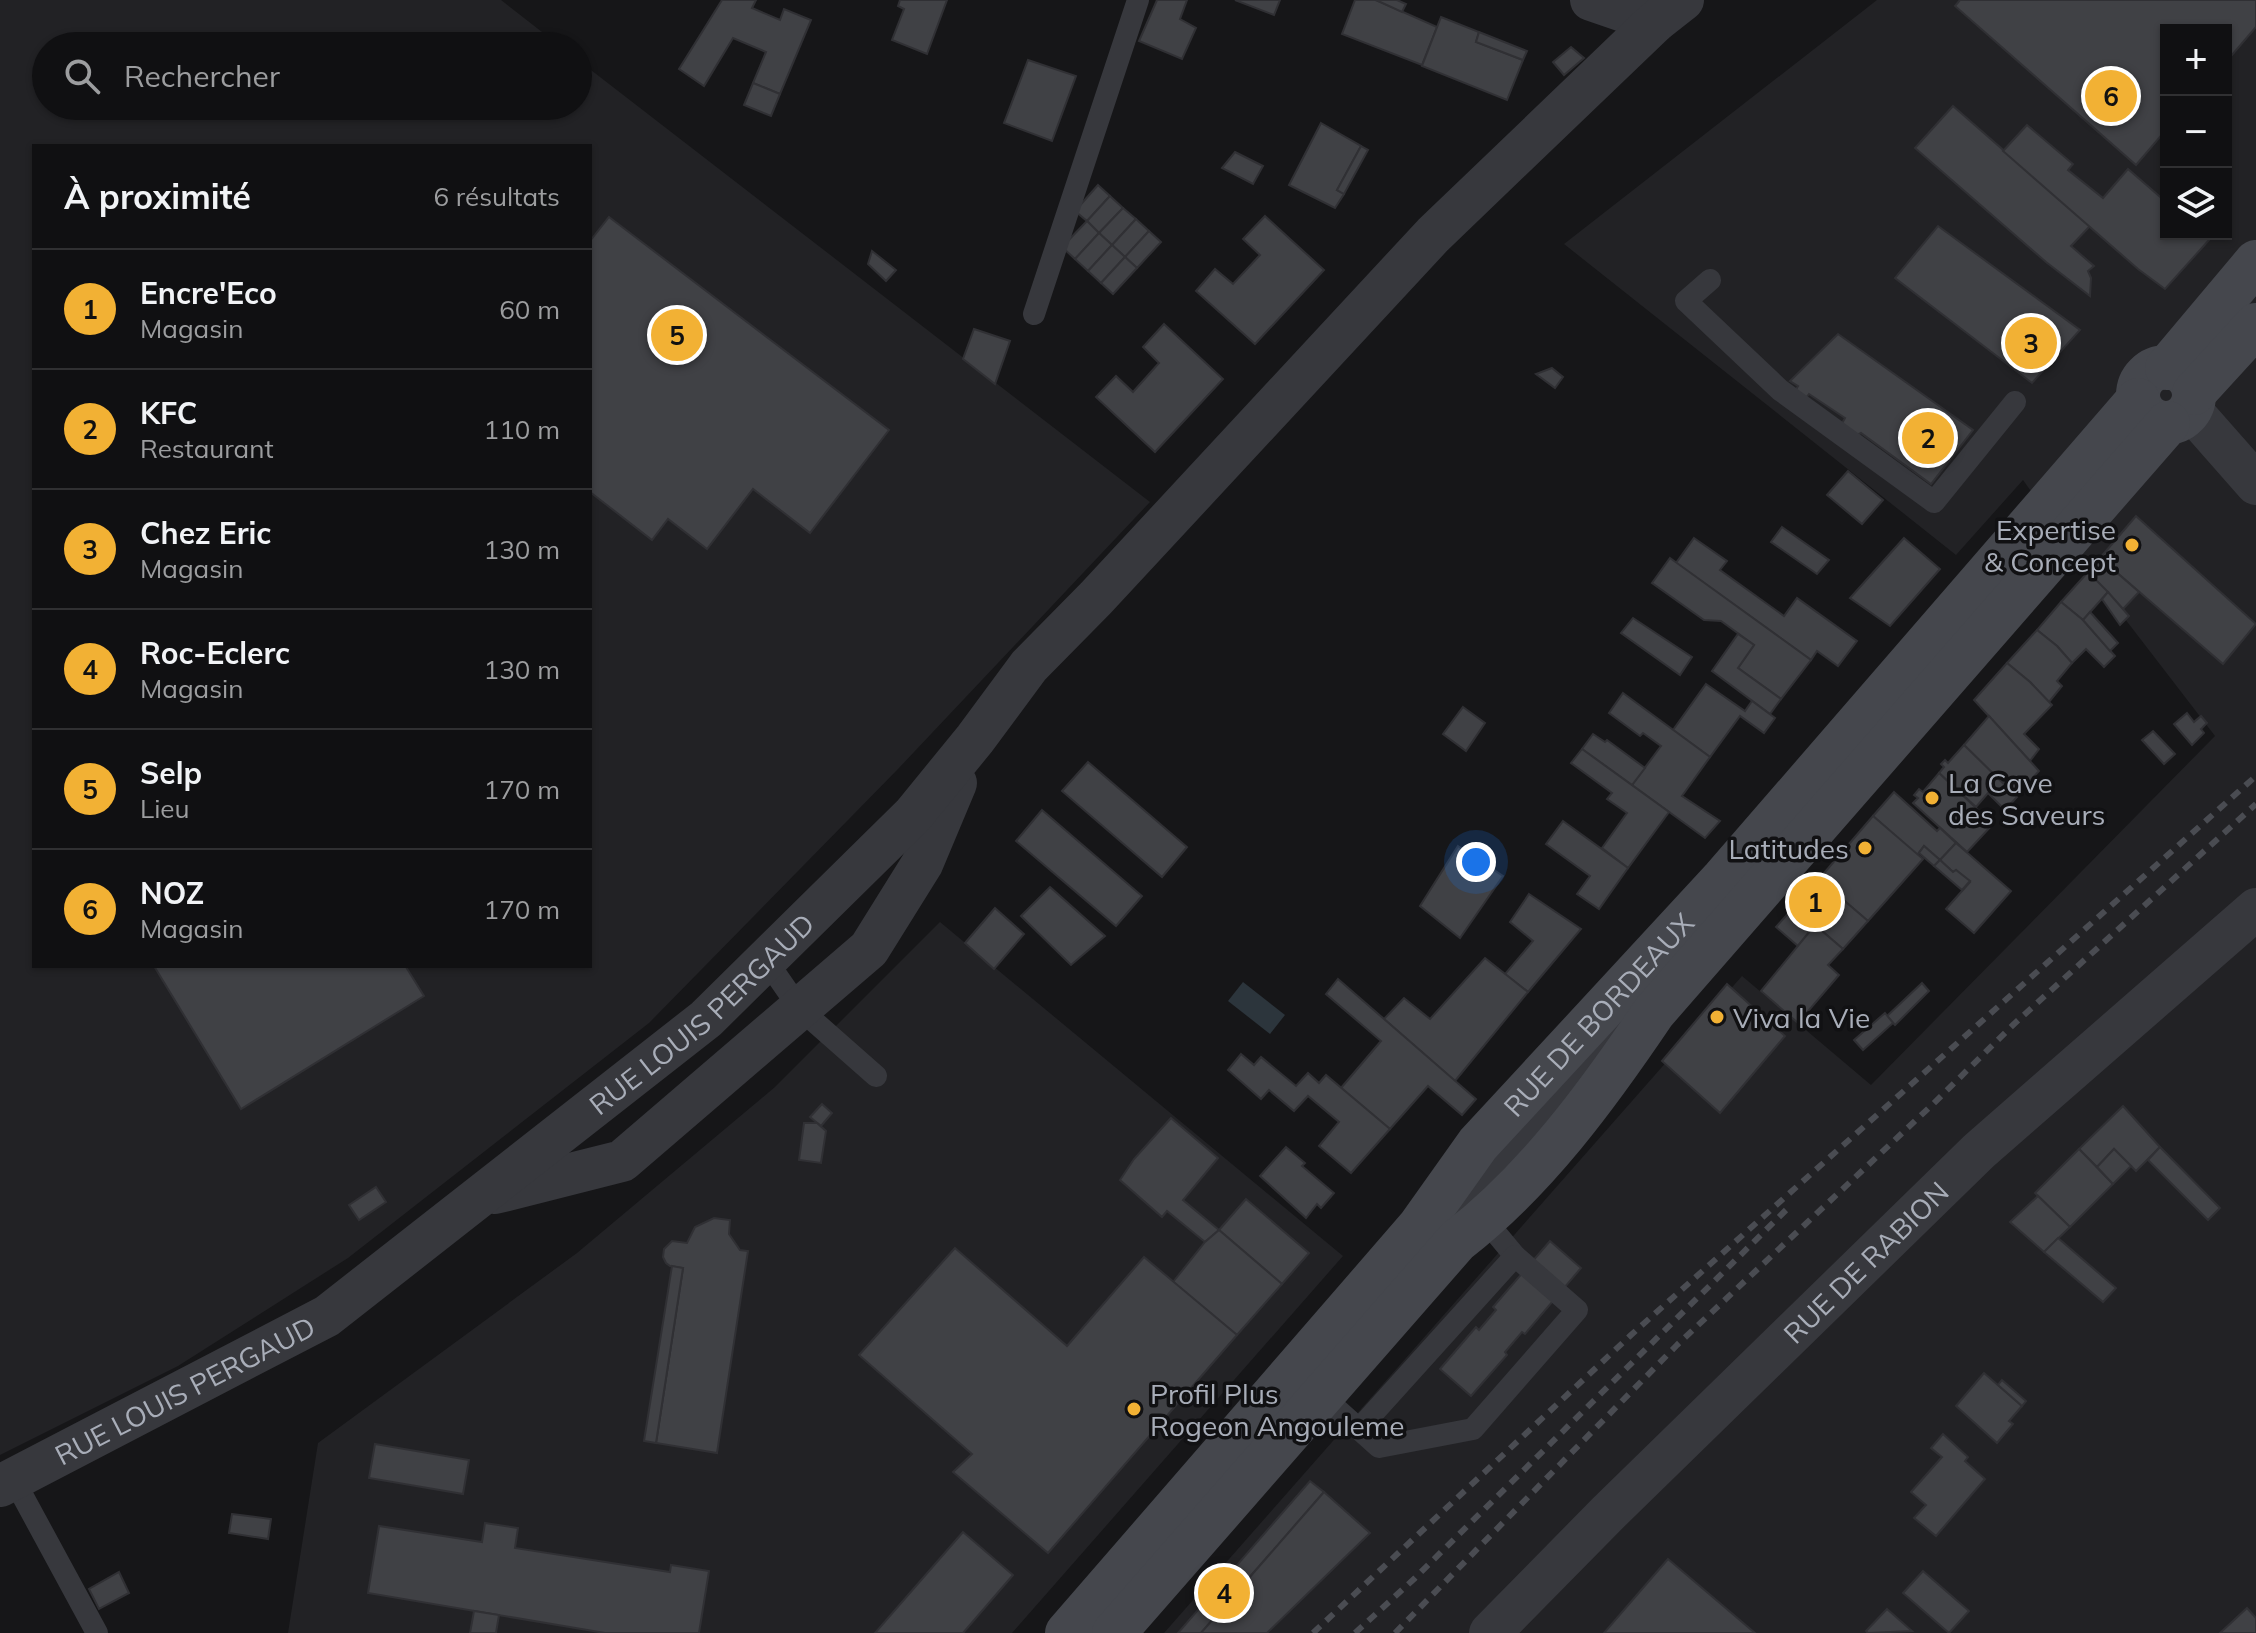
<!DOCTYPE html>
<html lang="fr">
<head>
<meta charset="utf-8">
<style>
  :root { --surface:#101012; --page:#19191b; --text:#f1f3f6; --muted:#9c9d9f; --line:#303032; --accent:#f2b134 }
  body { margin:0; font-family:Mulish,sans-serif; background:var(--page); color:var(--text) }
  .controls { position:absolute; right:24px; top:24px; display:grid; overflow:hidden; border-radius:0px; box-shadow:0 2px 6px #0004 }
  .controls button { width:72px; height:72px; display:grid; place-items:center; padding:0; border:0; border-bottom:2px solid var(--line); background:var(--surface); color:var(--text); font:40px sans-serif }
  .you { position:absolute; left:1476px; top:862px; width:28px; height:28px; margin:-20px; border:6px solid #fff; border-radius:50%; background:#1a73e8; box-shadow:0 0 0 12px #1a73e833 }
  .badge { display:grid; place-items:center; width:52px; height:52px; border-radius:50%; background:var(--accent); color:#111; font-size:26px; font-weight:700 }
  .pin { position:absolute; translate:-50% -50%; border:4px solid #fff; box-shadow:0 2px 8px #0006 }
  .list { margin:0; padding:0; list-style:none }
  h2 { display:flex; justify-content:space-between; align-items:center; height:104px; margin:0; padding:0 32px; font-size:34px }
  h2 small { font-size:26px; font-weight:400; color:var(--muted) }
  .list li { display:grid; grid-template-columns:52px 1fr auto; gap:24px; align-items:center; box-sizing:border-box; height:120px; padding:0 32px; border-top:2px solid var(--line) }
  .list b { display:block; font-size:30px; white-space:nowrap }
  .list p { margin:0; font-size:26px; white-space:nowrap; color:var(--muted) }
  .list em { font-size:26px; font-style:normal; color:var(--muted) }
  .icon { flex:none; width:44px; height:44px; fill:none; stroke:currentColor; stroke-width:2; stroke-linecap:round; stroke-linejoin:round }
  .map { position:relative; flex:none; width:2256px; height:1633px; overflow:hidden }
  .search { position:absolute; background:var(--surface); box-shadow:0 2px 6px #0004; left:32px; top:32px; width:560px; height:88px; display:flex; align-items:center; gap:20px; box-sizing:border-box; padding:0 28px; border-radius:44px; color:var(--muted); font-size:30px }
  .panel { position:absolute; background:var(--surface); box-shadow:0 2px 6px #0004; left:32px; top:144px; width:560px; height:824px; border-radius:0px }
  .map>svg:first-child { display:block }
  .built { fill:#222225; fill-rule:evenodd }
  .water { fill:#2c353c }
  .building { fill:#404145; stroke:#303034; stroke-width:2 }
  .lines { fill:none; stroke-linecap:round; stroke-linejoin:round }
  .service { stroke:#37383d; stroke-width:22 }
  .minor { stroke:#37383d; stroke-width:42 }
  .secondary { stroke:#45474d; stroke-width:44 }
  .rail { stroke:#4a4c52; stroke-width:6; stroke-dasharray:10 8; stroke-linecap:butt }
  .poi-dot { fill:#f2b134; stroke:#111113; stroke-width:3 }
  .labels { text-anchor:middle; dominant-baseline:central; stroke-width:7; stroke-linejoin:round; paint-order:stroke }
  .poi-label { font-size:28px; fill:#a8adb8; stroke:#111113; text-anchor:start }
  .street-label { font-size:28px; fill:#a8adb8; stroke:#111113 }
</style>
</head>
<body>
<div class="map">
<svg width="2256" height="1633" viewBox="0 0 2256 1633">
  <rect width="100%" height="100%" fill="#161618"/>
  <g class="built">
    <path d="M0,0H501L560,46H46V106H578V60L1150,502L898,769L649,1023L348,1258L178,1366L0,1455ZM34,146H590V966H34Z"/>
    <path d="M1877,0H2256V1633H1164L1742,976L1871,1085L2215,736L2085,567L2023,480L1956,555L1564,244ZM2166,30H2226V234H2166Z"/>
    <polygon points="940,922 1343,1256 1012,1633 288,1633 318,1443 577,1253 775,1087"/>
  </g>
  <polygon class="water" points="1243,982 1285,1015 1270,1034 1228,1001"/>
  <g class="building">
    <polygon points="722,0 756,0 752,8 780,20 784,9 811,20 780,94 753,83 766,52 733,38 704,86 679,69"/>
    <polygon points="900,0 947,0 927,54 892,40 904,9 898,6"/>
    <polygon points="1157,0 1187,0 1180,19 1196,28 1182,59 1139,41"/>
    <polygon points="1235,0 1280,0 1274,15"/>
    <polygon points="1355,0 1376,0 1437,27 1422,65 1342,34"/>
    <polygon points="1376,0 1397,0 1406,4 1402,12"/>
    <polygon points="1960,0 2256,0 2256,27 2226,62 2226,30 2166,30 2166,130 2136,165 1955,6"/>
    <polygon points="1441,17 1479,32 1476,42 1523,60 1507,100 1422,66"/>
    <polygon points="1479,32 1527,51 1523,60 1476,42"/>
    <polygon points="1571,47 1584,58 1564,75 1553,62"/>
    <polygon points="1028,60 1076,76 1052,141 1004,123"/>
    <polygon points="753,83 780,94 771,116 744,105"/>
    <polygon points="1953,106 2090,226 2071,246 2094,266 2088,271 2091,278 2090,296 2046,262 1915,148"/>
    <polygon points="1321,123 1361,146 1337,190 1344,194 1335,208 1289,185"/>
    <polygon points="2027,125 2073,164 2068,170 2103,198 2128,169 2166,202 2166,234 2202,234 2209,240 2165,289 2138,269 2003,151"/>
    <polygon points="1361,146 1368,150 1344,194 1337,190"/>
    <polygon points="1235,152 1263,166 1253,184 1222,168"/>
    <polygon points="1098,185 1110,196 1087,221 1075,211"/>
    <polygon points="1110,196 1123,208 1099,233 1087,221"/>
    <polygon points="1123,208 1136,219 1112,245 1099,233"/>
    <polygon points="1265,216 1324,270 1255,344 1196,291 1215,269 1233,284 1260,255 1243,239"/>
    <polygon points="609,217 889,430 810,533 753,489 707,549 668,519 652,540 590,492 590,241"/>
    <polygon points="1136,219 1149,231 1125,257 1112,245"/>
    <polygon points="1087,221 1099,233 1075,259 1062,247"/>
    <polygon points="1938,226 2080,330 2032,383 1895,278"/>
    <polygon points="1149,231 1161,242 1137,268 1125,257"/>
    <polygon points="1099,233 1112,245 1088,271 1075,259"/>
    <polygon points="1112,245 1125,257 1101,283 1088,271"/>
    <polygon points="872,251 896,270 886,281 868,264"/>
    <polygon points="1125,257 1137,268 1113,294 1101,283"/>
    <polygon points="1164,324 1223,379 1155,452 1096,397 1116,376 1133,392 1159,363 1143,347"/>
    <polygon points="974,329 1010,341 995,384 963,359"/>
    <polygon points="1838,334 1973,430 1931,484 1861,433 1853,437 1840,427 1845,418 1809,394 1805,399 1794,393 1798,386 1790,381"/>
    <polygon points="1552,368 1563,377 1555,388 1536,374"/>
    <polygon points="1848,471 1883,500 1862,524 1827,495"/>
    <polygon points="2136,516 2256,624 2223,664 2100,558"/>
    <polygon points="1782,527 1829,560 1817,574 1771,542"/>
    <polygon points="1694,538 1727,561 1720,570 1784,616 1797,598 1857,641 1838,666 1817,651 1811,660 1676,563"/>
    <polygon points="1904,538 1940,569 1890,626 1850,598"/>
    <polygon points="1670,558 1811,660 1781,699 1738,668 1754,645 1721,621 1704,620 1652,583"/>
    <polygon points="2100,558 2139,592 2123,609 2088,572"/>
    <polygon points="2088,572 2108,592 2083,620 2061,602"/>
    <polygon points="2108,592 2129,616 2120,625 2102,599"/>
    <polygon points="2061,602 2083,620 2115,656 2104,667 2086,649 2072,663 2057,646 2037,630"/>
    <polygon points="2090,612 2118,643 2110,651 2083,620"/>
    <polygon points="1633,618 1692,657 1680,675 1621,633"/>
    <polygon points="2037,630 2057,646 2072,663 2057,681 2062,686 2049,702 2030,682 2007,663"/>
    <polygon points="1738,634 1754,645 1738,668 1781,699 1770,714 1712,671"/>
    <polygon points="2007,663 2030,682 2052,705 2024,734 2039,749 2030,761 1974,700"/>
    <polygon points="1706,684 1745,711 1752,701 1775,718 1764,733 1740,716 1710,757 1673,730"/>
    <polygon points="1623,693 1710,757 1682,796 1720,821 1705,838 1632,785 1661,746 1643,733 1640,736 1609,713"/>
    <polygon points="1463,707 1485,723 1466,751 1443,734"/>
    <polygon points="2187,713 2194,722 2201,716 2207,723 2201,729 2204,733 2192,745 2174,724"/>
    <polygon points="1989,716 2039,771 2016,796 1964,745"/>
    <polygon points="2153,731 2175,754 2164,764 2142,740"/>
    <polygon points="1593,734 1605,742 1607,740 1645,768 1632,785 1582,749"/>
    <polygon points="1964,745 2017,797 2005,810 1988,793 1976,807 1939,773 1944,767 1941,764 1945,760 1948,763"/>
    <polygon points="1582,749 1669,812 1628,868 1602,848 1627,813 1607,799 1612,793 1571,763"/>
    <polygon points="1088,762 1187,847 1162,877 1062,791"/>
    <polygon points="1939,773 1993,824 1967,852 1913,803 1918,798 1914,795 1919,789 1923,792"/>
    <polygon points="1894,792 1937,831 1940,828 1956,843 1940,860 1924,846 1917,855 1873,816"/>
    <polygon points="1042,810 1142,896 1116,926 1016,841"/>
    <polygon points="1873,816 1923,859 1868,921 1819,879"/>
    <polygon points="1563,821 1628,868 1599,909 1577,894 1590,876 1546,844"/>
    <polygon points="1956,843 2011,891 1974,933 1946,909 1970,882 1956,870 1953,872 1940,860"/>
    <polygon points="1458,846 1503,876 1460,938 1420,906"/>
    <polygon points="1924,846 1940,860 1934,866 1919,853"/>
    <polygon points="1940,860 1953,872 1956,870 1970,881 1962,890 1934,866"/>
    <polygon points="1819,879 1868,921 1843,949 1815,925 1798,946 1776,927"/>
    <polygon points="1050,887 1105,936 1071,965 1021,916"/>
    <polygon points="1529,894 1581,929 1528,992 1505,974 1533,941 1510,922"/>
    <polygon points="995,908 1024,934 994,969 965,943"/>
    <polygon points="1815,925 1843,949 1828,965 1839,975 1798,1023 1761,991"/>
    <polygon points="1485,958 1528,992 1455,1081 1384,1019 1404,998 1430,1019"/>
    <polygon points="154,966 408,966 406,967 424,996 241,1109"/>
    <polygon points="1338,979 1476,1099 1462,1115 1428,1086 1390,1129 1341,1088 1381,1041 1326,994"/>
    <polygon points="1922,983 1929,991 1895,1025 1887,1016"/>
    <polygon points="1727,984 1785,1036 1720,1113 1662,1061"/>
    <polygon points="1885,1013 1893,1023 1863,1050 1854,1040"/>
    <polygon points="1241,1054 1254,1065 1261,1057 1296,1086 1308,1073 1319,1083 1326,1075 1390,1129 1351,1173 1319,1146 1339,1122 1308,1096 1294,1111 1269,1090 1261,1099 1228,1070"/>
    <polygon points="822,1104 832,1113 821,1126 810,1117"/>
    <polygon points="2123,1106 2160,1147 2136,1171 2114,1149 2097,1167 2079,1149"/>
    <polygon points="1171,1118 1218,1158 1183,1200 1219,1230 1205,1242 1167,1211 1162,1217 1120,1180 1134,1159"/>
    <polygon points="804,1123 817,1123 826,1131 821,1163 799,1160"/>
    <polygon points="1286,1147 1305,1163 1302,1166 1334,1193 1321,1208 1317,1204 1306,1218 1260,1176"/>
    <polygon points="2160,1147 2220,1208 2208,1220 2148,1160"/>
    <polygon points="2079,1149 2113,1184 2070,1227 2035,1193"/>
    <polygon points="2114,1149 2131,1166 2113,1184 2097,1167"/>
    <polygon points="376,1187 386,1202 359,1220 349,1205"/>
    <polygon points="2038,1196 2070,1227 2044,1252 2010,1222"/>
    <polygon points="1246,1199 1309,1253 1282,1284 1219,1230"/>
    <polygon points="714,1218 730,1220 729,1234 740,1250 748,1251 717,1453 656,1443 683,1268 670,1266 666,1263 663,1257 664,1249 672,1241 687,1243 695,1227"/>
    <polygon points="1219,1230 1282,1284 1237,1335 1173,1282 1205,1242"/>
    <polygon points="2058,1238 2116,1288 2103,1302 2044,1252"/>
    <polygon points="1550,1241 1581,1268 1525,1334 1522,1332 1505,1352 1507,1355 1471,1396 1440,1369 1476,1327 1479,1330 1496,1310 1493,1307"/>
    <polygon points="955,1248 1067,1346 1144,1257 1237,1335 1048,1553 953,1472 972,1454 859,1355"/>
    <polygon points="672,1266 683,1268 656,1443 644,1441"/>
    <polygon points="1984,1373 2022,1406 2009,1421 2013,1424 1997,1443 1956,1406"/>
    <polygon points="2002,1380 2026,1401 2022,1406 1998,1385"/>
    <polygon points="1943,1434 1968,1457 1965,1461 1985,1479 1936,1536 1914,1518 1926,1505 1911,1492 1942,1457 1931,1448"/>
    <polygon points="375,1444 469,1460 463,1494 369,1478"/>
    <polygon points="1310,1481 1324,1492 1201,1633 1178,1633"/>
    <polygon points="1324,1492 1370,1533 1267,1633 1201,1633"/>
    <polygon points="232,1514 271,1519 268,1539 229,1533"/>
    <polygon points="485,1523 518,1528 515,1548 670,1572 671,1565 709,1571 699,1633 605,1633 368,1593 379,1526 482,1542"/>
    <polygon points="963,1532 1013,1575 963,1633 875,1633"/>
    <polygon points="1668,1559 1755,1633 1604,1633"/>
    <polygon points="1923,1571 1969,1611 1949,1633 1903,1593"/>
    <polygon points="119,1572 129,1593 99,1609 89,1589"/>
    <polygon points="2247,1608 2256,1618 2256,1633 2220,1633"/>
    <polygon points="1887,1609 1912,1631 1868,1633 1866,1631"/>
    <polygon points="474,1611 499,1615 496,1633 470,1633"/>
  </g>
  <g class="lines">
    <g class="service">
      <polyline points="1710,280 1686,301 1780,390 1934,502 2015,402"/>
      <polyline points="1034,314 1138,0"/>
      <polyline points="766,960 800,1009 876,1076"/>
      <polyline points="1485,1220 1515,1256"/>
      <polyline points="1447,1222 1632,1009"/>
      <polyline points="1321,1395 1379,1447 1473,1429 1577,1310 1515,1256 1359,1429"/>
      <polyline points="14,1480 97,1633"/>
    </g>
    <g class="minor">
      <polyline points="1591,0 1655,22"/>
      <polyline points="2190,409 2256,484"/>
      <polyline points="495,1193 622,1161 869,949 922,864 956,783"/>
      <path id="s1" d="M0,1486L327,1316L706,1019L913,815L975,739L1029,666L1096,598L1433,235L1655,22L1683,0"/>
      <path id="s2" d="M1490,1633L1608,1513L1979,1151L2256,909"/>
    </g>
    <g class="secondary">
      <circle cx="2166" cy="395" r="28"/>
      <polyline points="2167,368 2256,262"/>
      <polyline points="2194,393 2256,325"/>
      <path id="s3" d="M1067,1633L1419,1227L1478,1144L1723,879L2138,400"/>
      <path d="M1114,1633L1457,1241C1536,1180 1598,1095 1654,1012L2168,423"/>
    </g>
    <g class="rail">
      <polyline points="1313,1633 1631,1335 2256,776"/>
      <polyline points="1355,1633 1414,1579 1786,1210"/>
      <polyline points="1395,1633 1677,1345 1933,1104 2014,1024 2256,804"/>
    </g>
  </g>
  <g class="poi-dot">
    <circle cx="2132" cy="545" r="8"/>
    <circle cx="1932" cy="798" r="8"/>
    <circle cx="1865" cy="848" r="8"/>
    <circle cx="1717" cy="1017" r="8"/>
    <circle cx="1134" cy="1409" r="8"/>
  </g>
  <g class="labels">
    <g class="poi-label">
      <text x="2116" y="529" text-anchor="end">Expertise<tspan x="2116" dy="32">&amp; Concept</tspan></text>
      <text x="1948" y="782">La Cave<tspan x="1948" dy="32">des Saveurs</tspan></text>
      <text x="1849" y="848" text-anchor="end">Latitudes</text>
      <text x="1733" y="1017">Viva la Vie</text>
      <text x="1150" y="1393">Profil Plus<tspan x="1150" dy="32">Rogeon Angouleme</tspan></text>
    </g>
    <g class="street-label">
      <text stroke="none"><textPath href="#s1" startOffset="850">RUE LOUIS PERGAUD</textPath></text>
      <text stroke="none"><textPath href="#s3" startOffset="816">RUE DE BORDEAUX</textPath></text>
      <text stroke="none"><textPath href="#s2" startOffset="528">RUE DE RABION</textPath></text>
      <text stroke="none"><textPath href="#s1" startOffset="208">RUE LOUIS PERGAUD</textPath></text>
    </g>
  </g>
</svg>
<div class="controls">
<button>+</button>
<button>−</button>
<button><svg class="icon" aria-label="layers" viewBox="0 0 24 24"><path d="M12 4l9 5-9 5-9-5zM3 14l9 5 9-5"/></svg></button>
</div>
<div class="you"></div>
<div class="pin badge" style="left:1815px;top:902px">1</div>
<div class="pin badge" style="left:1928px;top:438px">2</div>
<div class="pin badge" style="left:2031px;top:343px">3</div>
<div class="pin badge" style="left:1224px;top:1593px">4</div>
<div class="pin badge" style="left:677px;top:335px">5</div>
<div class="pin badge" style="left:2111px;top:96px">6</div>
<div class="search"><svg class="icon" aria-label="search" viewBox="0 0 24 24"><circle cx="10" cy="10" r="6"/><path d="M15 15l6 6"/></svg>Rechercher</div>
<section class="panel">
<h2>À proximité<small>6 résultats</small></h2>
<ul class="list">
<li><span class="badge">1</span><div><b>Encre'Eco</b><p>Magasin</p></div><em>60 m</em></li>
<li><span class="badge">2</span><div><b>KFC</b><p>Restaurant</p></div><em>110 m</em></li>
<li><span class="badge">3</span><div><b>Chez Eric</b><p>Magasin</p></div><em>130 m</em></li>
<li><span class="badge">4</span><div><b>Roc-Eclerc</b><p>Magasin</p></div><em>130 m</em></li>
<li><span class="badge">5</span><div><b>Selp</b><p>Lieu</p></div><em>170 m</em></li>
<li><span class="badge">6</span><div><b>NOZ</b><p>Magasin</p></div><em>170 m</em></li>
</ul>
</section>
</div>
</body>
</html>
